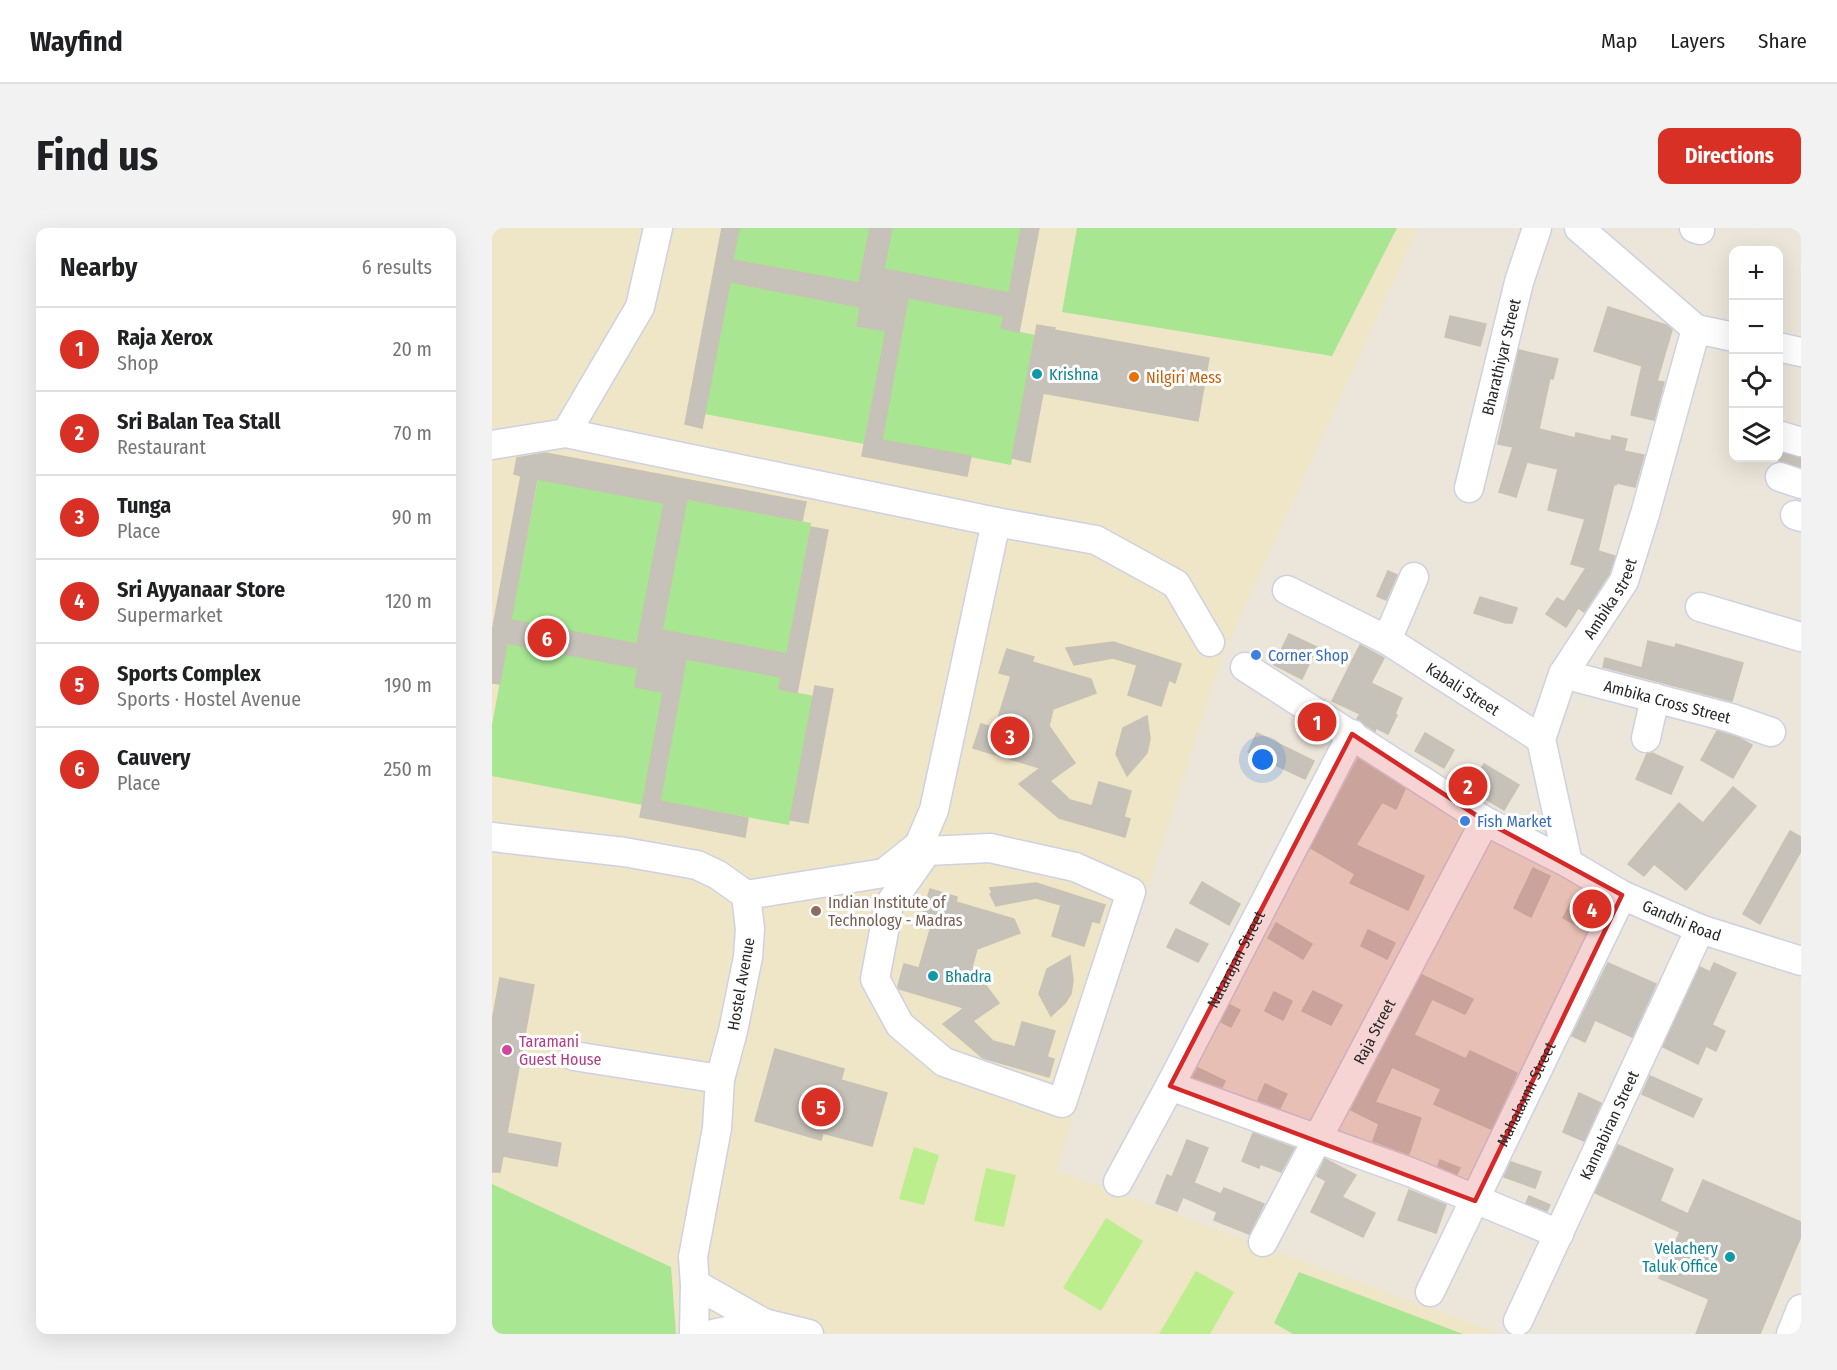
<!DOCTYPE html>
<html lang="en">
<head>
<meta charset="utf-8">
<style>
  :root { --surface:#fff; --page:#f2f2f2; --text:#202124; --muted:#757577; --line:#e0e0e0; --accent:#d93025 }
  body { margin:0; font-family:"Fira Sans Condensed",sans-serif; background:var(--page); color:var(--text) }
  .controls { position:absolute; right:18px; top:18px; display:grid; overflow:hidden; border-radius:12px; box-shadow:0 6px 24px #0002 }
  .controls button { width:54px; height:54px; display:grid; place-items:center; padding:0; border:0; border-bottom:2px solid var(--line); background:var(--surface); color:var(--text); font:30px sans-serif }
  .you { position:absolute; left:771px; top:532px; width:21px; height:21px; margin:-15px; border:4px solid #fff; border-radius:50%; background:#1a73e8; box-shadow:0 0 0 9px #1a73e833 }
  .badge { display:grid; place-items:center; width:39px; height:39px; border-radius:50%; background:var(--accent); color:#fff; font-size:20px; font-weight:700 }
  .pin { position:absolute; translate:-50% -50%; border:3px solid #fff; box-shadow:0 2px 6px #0006 }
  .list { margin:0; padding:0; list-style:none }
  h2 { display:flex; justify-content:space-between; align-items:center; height:78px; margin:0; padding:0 24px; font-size:26px }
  h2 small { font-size:20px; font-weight:400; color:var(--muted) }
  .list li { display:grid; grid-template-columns:39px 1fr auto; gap:18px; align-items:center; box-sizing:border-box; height:84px; padding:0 24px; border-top:2px solid var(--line) }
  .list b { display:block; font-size:22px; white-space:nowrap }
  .list p { margin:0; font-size:20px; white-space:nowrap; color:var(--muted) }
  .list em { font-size:20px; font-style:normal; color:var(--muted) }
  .icon { flex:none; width:33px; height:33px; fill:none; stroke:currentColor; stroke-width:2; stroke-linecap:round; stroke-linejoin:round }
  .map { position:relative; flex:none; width:1309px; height:1106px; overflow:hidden; border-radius:12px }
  header { display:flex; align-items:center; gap:36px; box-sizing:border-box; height:84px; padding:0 30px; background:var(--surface); border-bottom:2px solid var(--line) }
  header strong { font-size:28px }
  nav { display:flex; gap:33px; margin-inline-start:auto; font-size:21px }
  .intro { display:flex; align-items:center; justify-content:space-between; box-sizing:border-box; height:144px; padding:0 36px }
  h1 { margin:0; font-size:42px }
  .button { padding:15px 27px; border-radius:12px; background:var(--accent); color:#fff; font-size:21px; font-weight:700 }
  main { display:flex; gap:36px; padding:0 36px }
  aside { flex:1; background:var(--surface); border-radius:12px; box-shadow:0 6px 24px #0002 }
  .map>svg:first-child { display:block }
  .education { fill:#efe5c7 }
  .green { fill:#a8e692 }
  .pitch { fill:#bdee8d }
  .building { fill:#c7c2b9; stroke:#c7c2b3; stroke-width:1.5; fill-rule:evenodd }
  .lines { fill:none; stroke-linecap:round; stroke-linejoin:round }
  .minor-casing { stroke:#ced1e3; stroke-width:31 }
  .minor { stroke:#fff; stroke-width:28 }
  .marked { fill:#d62828; fill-opacity:0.2; stroke:#d62828; stroke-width:4.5; stroke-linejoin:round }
  .culture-dot { fill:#0f9aa8; stroke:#fff; stroke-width:2 }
  .food-dot { fill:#e8710a; stroke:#fff; stroke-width:2 }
  .shop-dot { fill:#3f7fe0; stroke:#fff; stroke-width:2 }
  .education-dot { fill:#8d6e63; stroke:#fff; stroke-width:2 }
  .hotel-dot { fill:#d1479c; stroke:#fff; stroke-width:2 }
  .labels { text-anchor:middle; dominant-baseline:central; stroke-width:6; stroke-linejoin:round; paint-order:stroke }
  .street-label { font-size:16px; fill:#292929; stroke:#fff }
  .culture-label { font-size:16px; fill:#0d838f; stroke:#fff; text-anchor:start }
  .food-label { font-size:16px; fill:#c56008; stroke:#fff; text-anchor:start }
  .shop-label { font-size:16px; fill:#366cbe; stroke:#fff; text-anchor:start }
  .education-label { font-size:16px; fill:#785e54; stroke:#fff; text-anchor:start }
  .hotel-label { font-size:16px; fill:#b23c85; stroke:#fff; text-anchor:start }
</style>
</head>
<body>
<header>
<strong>Wayfind</strong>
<nav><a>Map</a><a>Layers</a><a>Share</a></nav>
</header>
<div class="intro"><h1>Find us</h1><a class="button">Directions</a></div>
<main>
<aside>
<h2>Nearby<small>6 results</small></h2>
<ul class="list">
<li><span class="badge">1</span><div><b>Raja Xerox</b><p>Shop</p></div><em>20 m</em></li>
<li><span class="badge">2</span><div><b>Sri Balan Tea Stall</b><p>Restaurant</p></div><em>70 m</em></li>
<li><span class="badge">3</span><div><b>Tunga</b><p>Place</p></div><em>90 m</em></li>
<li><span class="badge">4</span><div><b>Sri Ayyanaar Store</b><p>Supermarket</p></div><em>120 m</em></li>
<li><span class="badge">5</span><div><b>Sports Complex</b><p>Sports · Hostel Avenue</p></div><em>190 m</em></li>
<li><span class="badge">6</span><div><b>Cauvery</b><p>Place</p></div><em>250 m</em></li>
</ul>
</aside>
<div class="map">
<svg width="1309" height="1106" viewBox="0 0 1309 1106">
  <rect width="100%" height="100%" fill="#ece5d9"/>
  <polygon class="education" points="0,0 926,0 732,424 564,942 1008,1106 0,1106"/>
  <g class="green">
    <polygon points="247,0 378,0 367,55 241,32"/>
    <polygon points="400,0 529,0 517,65 392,41"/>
    <polygon points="585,0 905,0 840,128 570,84"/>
    <polygon points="238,54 368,79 365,98 394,103 372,216 213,186"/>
    <polygon points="416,70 512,88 510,100 543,107 519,237 390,212"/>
    <polygon points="46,251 172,275 145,416 19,392"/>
    <polygon points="195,271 319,295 295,426 170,402"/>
    <polygon points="15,415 146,440 143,459 171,464 150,577 0,548 0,497"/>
    <polygon points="194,431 289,449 287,461 322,468 297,597 168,573"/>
    <polygon points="0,956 179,1039 184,1106 0,1106"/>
    <polygon points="807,1044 971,1106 801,1106 782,1095"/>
  </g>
  <g class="pitch">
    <polygon points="422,919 447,927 432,977 407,971"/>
    <polygon points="494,940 524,947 512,999 482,993"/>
    <polygon points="614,990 651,1013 609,1083 571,1060"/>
    <polygon points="704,1043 742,1064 718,1106 667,1106"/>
  </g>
  <g class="building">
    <polygon points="230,0 247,0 241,32 367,55 378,0 400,0 392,41 517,65 529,0 547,0 527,104 509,100 512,88 416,70 390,212 479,228 475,248 370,228 394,103 365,98 368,79 238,54 210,200 193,196"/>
    <polygon points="1116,79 1174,97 1180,102 1165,153 1172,154 1162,192 1139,187 1150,138 1102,123"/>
    <polygon points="958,88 994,96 988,118 953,109"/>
    <polygon points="545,97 563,100 562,102 717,130 706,193 551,165 538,234 520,230"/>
    <polygon points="1027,122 1066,131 1061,151 1058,150 1047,201 1083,210 1084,205 1119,213 1120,208 1135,211 1132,223 1152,227 1143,259 1125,255 1124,257 1122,256 1106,323 1123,328 1117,346 1092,384 1086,380 1074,399 1054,386 1065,370 1072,374 1094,340 1079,336 1093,291 1056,282 1066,241 1035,234 1024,269 1007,264 1021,219 1006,216"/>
    <polygon points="1287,224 1309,230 1309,239 1287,233"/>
    <path d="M53,225L314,274L310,293L195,271L170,402L295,426L319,299L336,302L305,465L287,461L289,449L194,431L168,573L256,590L253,609L148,589L171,464L143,459L146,440L15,415L8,456L0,455V404L29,248L22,246L25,230ZM45,251L172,275L145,416L19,392Z"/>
    <polygon points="896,343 905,347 894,372 885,368"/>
    <polygon points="988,369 1025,380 1020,395 1014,395 982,385"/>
    <polygon points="797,406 825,419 810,451 782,437"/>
    <polygon points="1156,413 1183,420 1184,416 1251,435 1240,473 1111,439 1113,430 1150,440"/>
    <polygon points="621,414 689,436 683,455 677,452 669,478 636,467 645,437 621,430 582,437 574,420"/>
    <polygon points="868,417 892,430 879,455 910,470 903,486 905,487 896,506 884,500 883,503 865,491 868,486 840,473"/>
    <polygon points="515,421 542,429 540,434 599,451 604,465 561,481 557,498 583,535 558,553 578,572 600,578 607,554 639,563 632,589 638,591 633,609 567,590 527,556 548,540 481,520 489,496 503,500 519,448 507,445"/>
    <polygon points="323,458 341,461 316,595 298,592"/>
    <polygon points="655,488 658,511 655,525 635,548 624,526 631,500"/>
    <polygon points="1225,503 1247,510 1260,517 1241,550 1209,532"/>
    <polygon points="765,505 822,533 813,551 756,524"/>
    <polygon points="933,505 962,522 952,540 923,523"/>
    <polygon points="1160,525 1191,539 1179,566 1144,551 1155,526"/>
    <polygon points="866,531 913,561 904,581 890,574 864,617 932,648 916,682 858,655 863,646 819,620"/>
    <polygon points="992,536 1027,557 1012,582 977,561"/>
    <polygon points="1241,559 1264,578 1194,662 1162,636 1152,648 1136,636 1187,575 1211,595"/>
    <polygon points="1298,603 1309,609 1309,623 1268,696 1251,686"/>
    <polygon points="1041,640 1058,648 1039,689 1022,680"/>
    <polygon points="710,654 748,676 737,697 698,675"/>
    <polygon points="544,655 613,677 607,695 600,693 592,718 560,708 569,677 544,670 504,678 498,666 500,665 498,660"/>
    <polygon points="438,661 465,669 464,674 522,691 528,705 485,721 480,739 507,775 481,793 501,813 523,819 530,794 563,803 555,829 562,831 557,849 491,830 451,796 472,780 407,761 406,758 412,736 427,740 442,688 431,685"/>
    <polygon points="1082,669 1105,681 1093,702 1071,690"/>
    <polygon points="784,695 820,716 811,731 776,710"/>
    <polygon points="684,701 716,716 706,734 675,719"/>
    <polygon points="876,702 903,715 895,731 869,718"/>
    <polygon points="578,728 581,752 579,766 573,775 559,788 547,766 555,741"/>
    <polygon points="1116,735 1164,756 1140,809 1103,792 1093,814 1080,808"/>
    <polygon points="1222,735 1244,745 1220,797 1233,803 1224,823 1214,818 1206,836 1171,819 1208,739 1218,744"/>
    <polygon points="930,747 981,771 973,786 940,771 922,807 974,831 978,823 1025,845 999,901 942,876 949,861 900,839 883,874 929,890 917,926 881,913 887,896 859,882"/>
    <polygon points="8,750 42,757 15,905 69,915 65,938 11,928 8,944 0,944 0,793"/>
    <polygon points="821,763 850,777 839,797 810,783"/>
    <polygon points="782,764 800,773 791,792 773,783"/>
    <polygon points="738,777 748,782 739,799 729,794"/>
    <polygon points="283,821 352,841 349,852 395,865 380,918 331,905 329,912 263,893"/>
    <polygon points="706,840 733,853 730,859 701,849"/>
    <polygon points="1158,848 1210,871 1201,889 1150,866"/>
    <polygon points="773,856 795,866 788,880 766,872"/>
    <polygon points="1087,865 1109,875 1092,913 1071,904"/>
    <polygon points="761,905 802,920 789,944 768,936 767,940 750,933"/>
    <polygon points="695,912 716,920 702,955 729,966 732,960 772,976 757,1006 722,992 725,984 691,969 685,983 664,975 675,947 680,949"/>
    <polygon points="1126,917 1181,941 1168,973 1196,986 1211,952 1309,994 1309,1008 1268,1106 1204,1106 1217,1071 1167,1050 1188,1004 1103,965"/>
    <polygon points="833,931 864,947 850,969 883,985 871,1009 819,984 834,953 825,948"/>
    <polygon points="948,932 968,940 965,946 946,938"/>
    <polygon points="1019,934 1049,944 1043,960 1012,949"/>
    <polygon points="917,962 954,977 944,1005 906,992"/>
    <polygon points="1037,968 1058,977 1055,983 1034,975"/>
  </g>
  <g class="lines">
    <defs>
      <g id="minor">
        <polyline points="1087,0 1204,101 1242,109"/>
        <polyline points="1202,0 1208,2"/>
        <polyline points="1286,119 1309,124"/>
        <polyline points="74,205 148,79 166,0"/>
        <polyline points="1286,207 1309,214"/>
        <polyline points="0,217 74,205 504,294"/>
        <polyline points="1288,249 1309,256"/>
        <path id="s1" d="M977,260L1027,54L1045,0"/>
        <polyline points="1303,287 1309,289"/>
        <path id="s2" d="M795,362L895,412L1049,511"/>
        <polyline points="1208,379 1309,409"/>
        <polyline points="895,412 922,349"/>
        <path id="s3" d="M753,439L993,593L1076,635L1130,667L1208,701L1309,733"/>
        <path id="s4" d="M1071,446L1239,490L1279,504"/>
        <polyline points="1154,510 1163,470"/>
        <polyline points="0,609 132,624 205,637 226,647 254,667 258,701 256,729 241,803 228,851 225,900 201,1029 203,1056 202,1106"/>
        <polyline points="427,617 435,623 498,620 583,639 639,664 570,875 452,834 408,797 383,751 397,677 435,623"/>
        <path id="s5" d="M1076,635L1049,511L1071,446L1132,353L1153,286L1204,101"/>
        <polyline points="254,667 392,645 427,617 442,582 504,294 604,312 684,356 718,414"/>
        <polyline points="82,828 228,851"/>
        <polyline points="678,858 918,944 1067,1006"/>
        <path id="s6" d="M626,954L678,858L860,506"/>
        <path id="s7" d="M771,1014L993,593"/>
        <polyline points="203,1056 272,1095"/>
        <path id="s8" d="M938,1064L1130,667"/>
        <path id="s9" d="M1026,1093L1208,701"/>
        <polyline points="221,1106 272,1095 317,1106"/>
        <polyline points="1299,1106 1309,1081"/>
      </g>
    </defs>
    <use href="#minor" class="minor-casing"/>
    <use href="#minor" class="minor"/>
  </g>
  <path class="marked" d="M860,506L993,593L1130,667L983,973L678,858Z"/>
  <g class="culture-dot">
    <circle cx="545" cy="146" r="6"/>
    <circle cx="441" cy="748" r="6"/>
    <circle cx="1238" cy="1029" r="6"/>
  </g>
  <circle class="food-dot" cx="642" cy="149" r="6"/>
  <g class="shop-dot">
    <circle cx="764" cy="427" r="6"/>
    <circle cx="973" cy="593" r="6"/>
  </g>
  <circle class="education-dot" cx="324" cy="683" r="6"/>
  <circle class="hotel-dot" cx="15" cy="822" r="6"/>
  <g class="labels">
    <g class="street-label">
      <text stroke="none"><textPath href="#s1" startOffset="135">Bharathiyar Street</textPath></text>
      <text stroke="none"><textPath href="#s5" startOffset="285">Ambika street</textPath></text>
      <text stroke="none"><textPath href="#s2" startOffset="202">Kabali Street</textPath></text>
      <text stroke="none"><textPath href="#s4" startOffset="108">Ambika Cross Street</textPath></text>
      <text stroke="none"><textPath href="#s3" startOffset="506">Gandhi Road</textPath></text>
      <text stroke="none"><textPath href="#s6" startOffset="252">Natarajan Street</textPath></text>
      <text transform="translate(249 756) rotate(-80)">Hostel Avenue</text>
      <text stroke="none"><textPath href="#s7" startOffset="238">Raja Street</textPath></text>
      <text stroke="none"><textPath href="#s8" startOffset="220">Mahalaxmi Street</textPath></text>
      <text stroke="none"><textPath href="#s9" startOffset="216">Kannabiran Street</textPath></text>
    </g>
    <g class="culture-label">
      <text x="557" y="146">Krishna</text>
      <text x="453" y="748">Bhadra</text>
      <text x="1226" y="1020" text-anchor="end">Velachery<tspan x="1226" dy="18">Taluk Office</tspan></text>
    </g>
    <g class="food-label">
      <text x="654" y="149">Nilgiri Mess</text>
    </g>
    <g class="shop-label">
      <text x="776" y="427">Corner Shop</text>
      <text x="985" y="593">Fish Market</text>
    </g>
    <g class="education-label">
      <text x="336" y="674">Indian Institute of<tspan x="336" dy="18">Technology - Madras</tspan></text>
    </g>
    <g class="hotel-label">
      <text x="27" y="813">Taramani<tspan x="27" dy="18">Guest House</tspan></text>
    </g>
  </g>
</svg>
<div class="controls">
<button>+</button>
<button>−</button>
<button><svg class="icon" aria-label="locate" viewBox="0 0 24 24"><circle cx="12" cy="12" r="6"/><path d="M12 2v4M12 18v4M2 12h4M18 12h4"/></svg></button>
<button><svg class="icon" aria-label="layers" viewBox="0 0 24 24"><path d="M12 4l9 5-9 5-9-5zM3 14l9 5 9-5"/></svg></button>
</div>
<div class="you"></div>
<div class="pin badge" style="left:825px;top:494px">1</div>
<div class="pin badge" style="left:976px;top:558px">2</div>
<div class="pin badge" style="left:518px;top:508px">3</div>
<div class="pin badge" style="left:1100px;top:681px">4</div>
<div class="pin badge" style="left:329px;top:879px">5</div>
<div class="pin badge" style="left:55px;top:410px">6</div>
</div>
</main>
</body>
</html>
